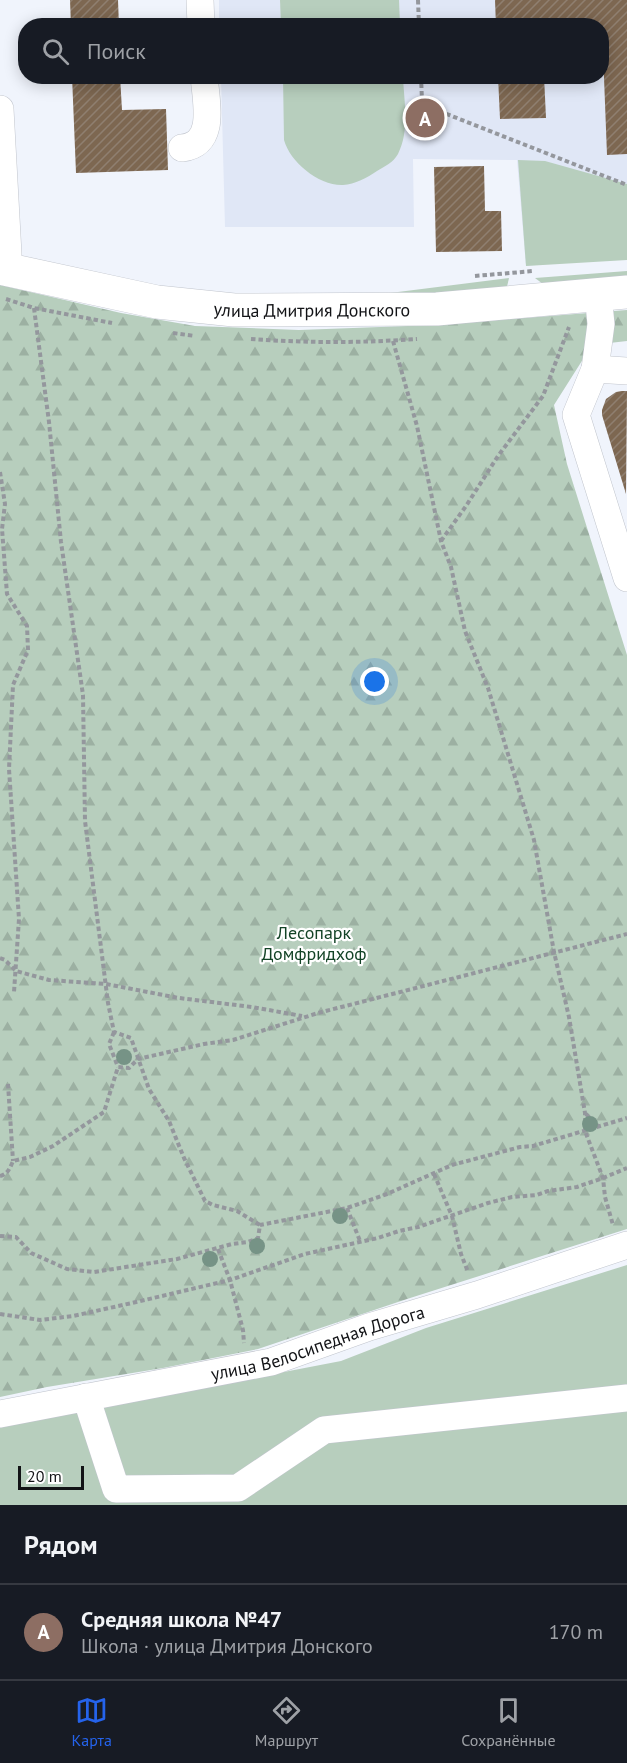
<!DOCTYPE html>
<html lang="ru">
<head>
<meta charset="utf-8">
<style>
  :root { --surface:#171b24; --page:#242831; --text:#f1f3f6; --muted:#9ea1a6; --line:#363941; --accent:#2563eb }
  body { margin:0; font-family:"PT Sans",sans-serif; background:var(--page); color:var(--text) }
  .scale { position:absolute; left:18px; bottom:15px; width:66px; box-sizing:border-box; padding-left:6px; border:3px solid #121316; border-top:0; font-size:16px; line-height:21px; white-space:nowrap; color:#121316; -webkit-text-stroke:4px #fff; paint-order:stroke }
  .you { position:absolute; left:375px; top:682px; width:21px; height:21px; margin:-15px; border:4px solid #fff; border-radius:50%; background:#1a73e8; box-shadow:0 0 0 9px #1a73e833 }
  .badge { display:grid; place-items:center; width:39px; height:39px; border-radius:50%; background:var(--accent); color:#fff; font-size:20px; font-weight:700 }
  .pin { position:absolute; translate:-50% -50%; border:3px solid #fff; box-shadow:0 2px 6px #0006 }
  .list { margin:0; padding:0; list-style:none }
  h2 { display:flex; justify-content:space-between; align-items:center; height:78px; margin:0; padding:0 24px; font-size:26px }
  h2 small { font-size:20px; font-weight:400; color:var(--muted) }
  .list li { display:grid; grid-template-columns:39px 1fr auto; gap:18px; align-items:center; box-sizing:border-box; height:96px; padding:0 24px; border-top:2px solid var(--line) }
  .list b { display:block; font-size:22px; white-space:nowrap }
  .list p { margin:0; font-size:20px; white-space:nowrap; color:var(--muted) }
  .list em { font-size:20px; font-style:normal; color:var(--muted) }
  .icon { flex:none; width:33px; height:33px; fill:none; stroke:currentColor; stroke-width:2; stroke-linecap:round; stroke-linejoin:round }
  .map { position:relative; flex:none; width:627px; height:1505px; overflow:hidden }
  .search { position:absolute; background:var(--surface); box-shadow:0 3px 15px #0003; left:18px; right:18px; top:18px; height:66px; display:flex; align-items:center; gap:15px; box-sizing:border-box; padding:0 21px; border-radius:24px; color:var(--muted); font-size:22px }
  .sheet { height:174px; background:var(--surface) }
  nav { display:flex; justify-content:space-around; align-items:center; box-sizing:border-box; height:84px; border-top:2px solid var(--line); background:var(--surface); font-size:16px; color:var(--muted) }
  nav a { display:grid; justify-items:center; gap:3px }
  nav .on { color:var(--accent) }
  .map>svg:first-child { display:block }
  .built { fill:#e0e7f6 }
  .green { fill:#b7cebd }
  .forest { fill:url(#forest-firs) }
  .building { fill:url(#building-hatch) }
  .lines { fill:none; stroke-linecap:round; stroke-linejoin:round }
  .minor-casing { stroke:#c1c5cd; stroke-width:28 }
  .major-casing { stroke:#c1c5cd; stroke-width:34 }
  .path { stroke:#94979d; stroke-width:4; stroke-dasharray:4.5 3; stroke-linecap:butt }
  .minor { stroke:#fff; stroke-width:27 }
  .major { stroke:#fff; stroke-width:33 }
  .tree { fill:#769386 }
  .labels { text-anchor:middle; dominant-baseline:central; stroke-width:4.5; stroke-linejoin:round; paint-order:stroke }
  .street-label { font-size:18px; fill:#121316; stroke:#fff }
  .park-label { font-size:18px; fill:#134326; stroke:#fff }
</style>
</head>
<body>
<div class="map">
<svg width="627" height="1505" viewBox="0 0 627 1505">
  <defs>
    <pattern id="forest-firs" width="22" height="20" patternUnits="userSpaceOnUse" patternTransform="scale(1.5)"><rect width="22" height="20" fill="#b7cebd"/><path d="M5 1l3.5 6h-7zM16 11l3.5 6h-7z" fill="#9cb0a2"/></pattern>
    <pattern id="building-hatch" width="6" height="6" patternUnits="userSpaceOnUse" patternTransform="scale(1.5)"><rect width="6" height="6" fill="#7d6751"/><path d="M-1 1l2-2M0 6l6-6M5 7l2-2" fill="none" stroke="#8f7f70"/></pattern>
  </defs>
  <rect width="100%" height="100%" fill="#f0f4fc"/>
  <polygon class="built" points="219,0 627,0 627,256 526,266 517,160 413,159 414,227 225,227 221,77 602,76 602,26 219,25"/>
  <g class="green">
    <polygon points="280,0 399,0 400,25 281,25"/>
    <path d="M283,77H403C404,101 410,131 398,154C393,163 385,166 377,171C367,178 355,184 343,185C319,186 290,162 284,140Z"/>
    <polygon points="518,160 545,161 627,184 627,260 526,266"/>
    <polygon points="627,271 627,281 551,290 535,278"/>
    <polygon points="509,278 506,291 420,298 390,293"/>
    <polygon points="627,1265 627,1505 0,1505 0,1424 128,1402 341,1361 426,1328"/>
  </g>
  <polygon class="forest" points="0,285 121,313 195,326 299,330 434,325 627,310 627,341 592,345 554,405 567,464 627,655 627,1229 407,1299 258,1349 163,1368 47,1387 0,1397"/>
  <g class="building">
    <polygon points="70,0 118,0 119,26 71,26"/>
    <polygon points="495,0 627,0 627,154 607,155 602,26 496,26"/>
    <polygon points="72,76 120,76 122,110 166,109 168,170 76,173"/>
    <polygon points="498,76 544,76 546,118 500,119"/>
    <polygon points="484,166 485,211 501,211 502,251 436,252 434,167"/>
    <polygon points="622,391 627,391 626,494 602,415 602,410 606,399 616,392"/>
  </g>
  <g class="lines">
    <defs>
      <g id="minor">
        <polyline points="200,0 201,26"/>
        <polyline points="0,109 8,254 7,269"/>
        <path d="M182,148C217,144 206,102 204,76"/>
        <polyline points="598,294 601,324 595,369 576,415 627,578"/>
        <polyline points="595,369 627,371"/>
        <polyline points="86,1397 116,1489 238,1488 324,1430 627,1398"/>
        <path id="s1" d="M0,1414L271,1362L369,1327L477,1295L627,1245"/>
      </g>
      <g id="major">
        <path id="s2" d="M0,268L157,302L234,310L437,309L627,292"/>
      </g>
    </defs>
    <use href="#minor" class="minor-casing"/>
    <use href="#major" class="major-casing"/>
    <g class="path">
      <polyline points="418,0 419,26"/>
      <polyline points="421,76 422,101 434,109 627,185"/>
      <polyline points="475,276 533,271"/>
      <polyline points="6,299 34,308 112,323"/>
      <polyline points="34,308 49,422 61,542 83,695 85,821 108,1003 114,1032 131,1038 149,1089 169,1121 184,1158 205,1201 213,1205 237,1211 260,1225"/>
      <polyline points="173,333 195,336"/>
      <path d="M251,339C306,343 362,343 417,339"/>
      <polyline points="393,341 417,426 441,541 451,567 465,631 488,688 534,840 554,952 569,1017 585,1113 585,1131 603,1178 605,1197 613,1225"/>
      <polyline points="0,472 5,504 2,529 7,594 27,626 28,650 13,685 9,769 19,919 14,992"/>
      <polyline points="441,541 466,506 498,456 543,396 569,327"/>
      <polyline points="0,958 5,960 16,971 49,980 106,984 179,998 252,1007 302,1016"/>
      <polyline points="114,1032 109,1044 118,1067"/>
      <polyline points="8,1084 13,1161"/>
      <polyline points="586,1114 599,1127"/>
      <polyline points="434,1174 452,1216 461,1254 468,1272"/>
      <path d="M0,1176C8,1174 10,1168 13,1161L30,1157L53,1146L104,1112L118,1067L129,1068L138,1059L204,1044L233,1040L318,1013L627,934"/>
      <polyline points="347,1208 360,1241"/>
      <polyline points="0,1236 16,1237 31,1253 67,1269 94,1272 177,1259 232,1244 248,1242 258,1238 260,1225 347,1208 387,1194 452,1165 520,1147 533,1146 627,1118"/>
      <polyline points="218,1249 230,1280 243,1330 244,1343"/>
      <polyline points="0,1314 40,1320 73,1316 132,1303 230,1280 305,1254 378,1238 399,1231 418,1227 488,1203 512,1197 537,1195 548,1191 577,1187 603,1178 627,1168"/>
    </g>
    <use href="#minor" class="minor"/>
    <use href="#major" class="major"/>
  </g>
  <g class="tree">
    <circle cx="124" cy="1057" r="8"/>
    <circle cx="590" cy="1124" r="8"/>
    <circle cx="340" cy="1216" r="8"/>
    <circle cx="257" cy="1246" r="8"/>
    <circle cx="210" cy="1259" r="8"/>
  </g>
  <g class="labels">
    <g class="street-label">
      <text stroke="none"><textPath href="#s2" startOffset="316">улица Дмитрия Донского</textPath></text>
      <text stroke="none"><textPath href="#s1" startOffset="326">улица Велосипедная Дорога</textPath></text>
    </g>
    <g class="park-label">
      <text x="314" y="932">Лесопарк<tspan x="314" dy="21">Домфридхоф</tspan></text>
    </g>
  </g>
</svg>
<div class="scale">20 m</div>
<div class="you"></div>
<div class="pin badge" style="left:425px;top:118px;background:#8d6e63">A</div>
<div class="search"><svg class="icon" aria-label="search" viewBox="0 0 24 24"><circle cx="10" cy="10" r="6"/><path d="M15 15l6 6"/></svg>Поиск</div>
</div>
<section class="sheet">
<h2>Рядом<small></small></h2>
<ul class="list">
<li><span class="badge" style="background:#8d6e63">A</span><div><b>Средняя школа №47</b><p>Школа · улица Дмитрия Донского</p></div><em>170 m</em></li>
</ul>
</section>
<nav>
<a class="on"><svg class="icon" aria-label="map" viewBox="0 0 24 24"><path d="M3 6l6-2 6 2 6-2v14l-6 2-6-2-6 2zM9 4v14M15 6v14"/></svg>Карта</a>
<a><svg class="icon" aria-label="directions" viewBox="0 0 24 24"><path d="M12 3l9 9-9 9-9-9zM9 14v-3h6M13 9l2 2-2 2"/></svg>Маршрут</a>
<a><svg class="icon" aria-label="saved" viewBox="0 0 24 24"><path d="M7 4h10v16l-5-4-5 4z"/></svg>Сохранённые</a>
</nav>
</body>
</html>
